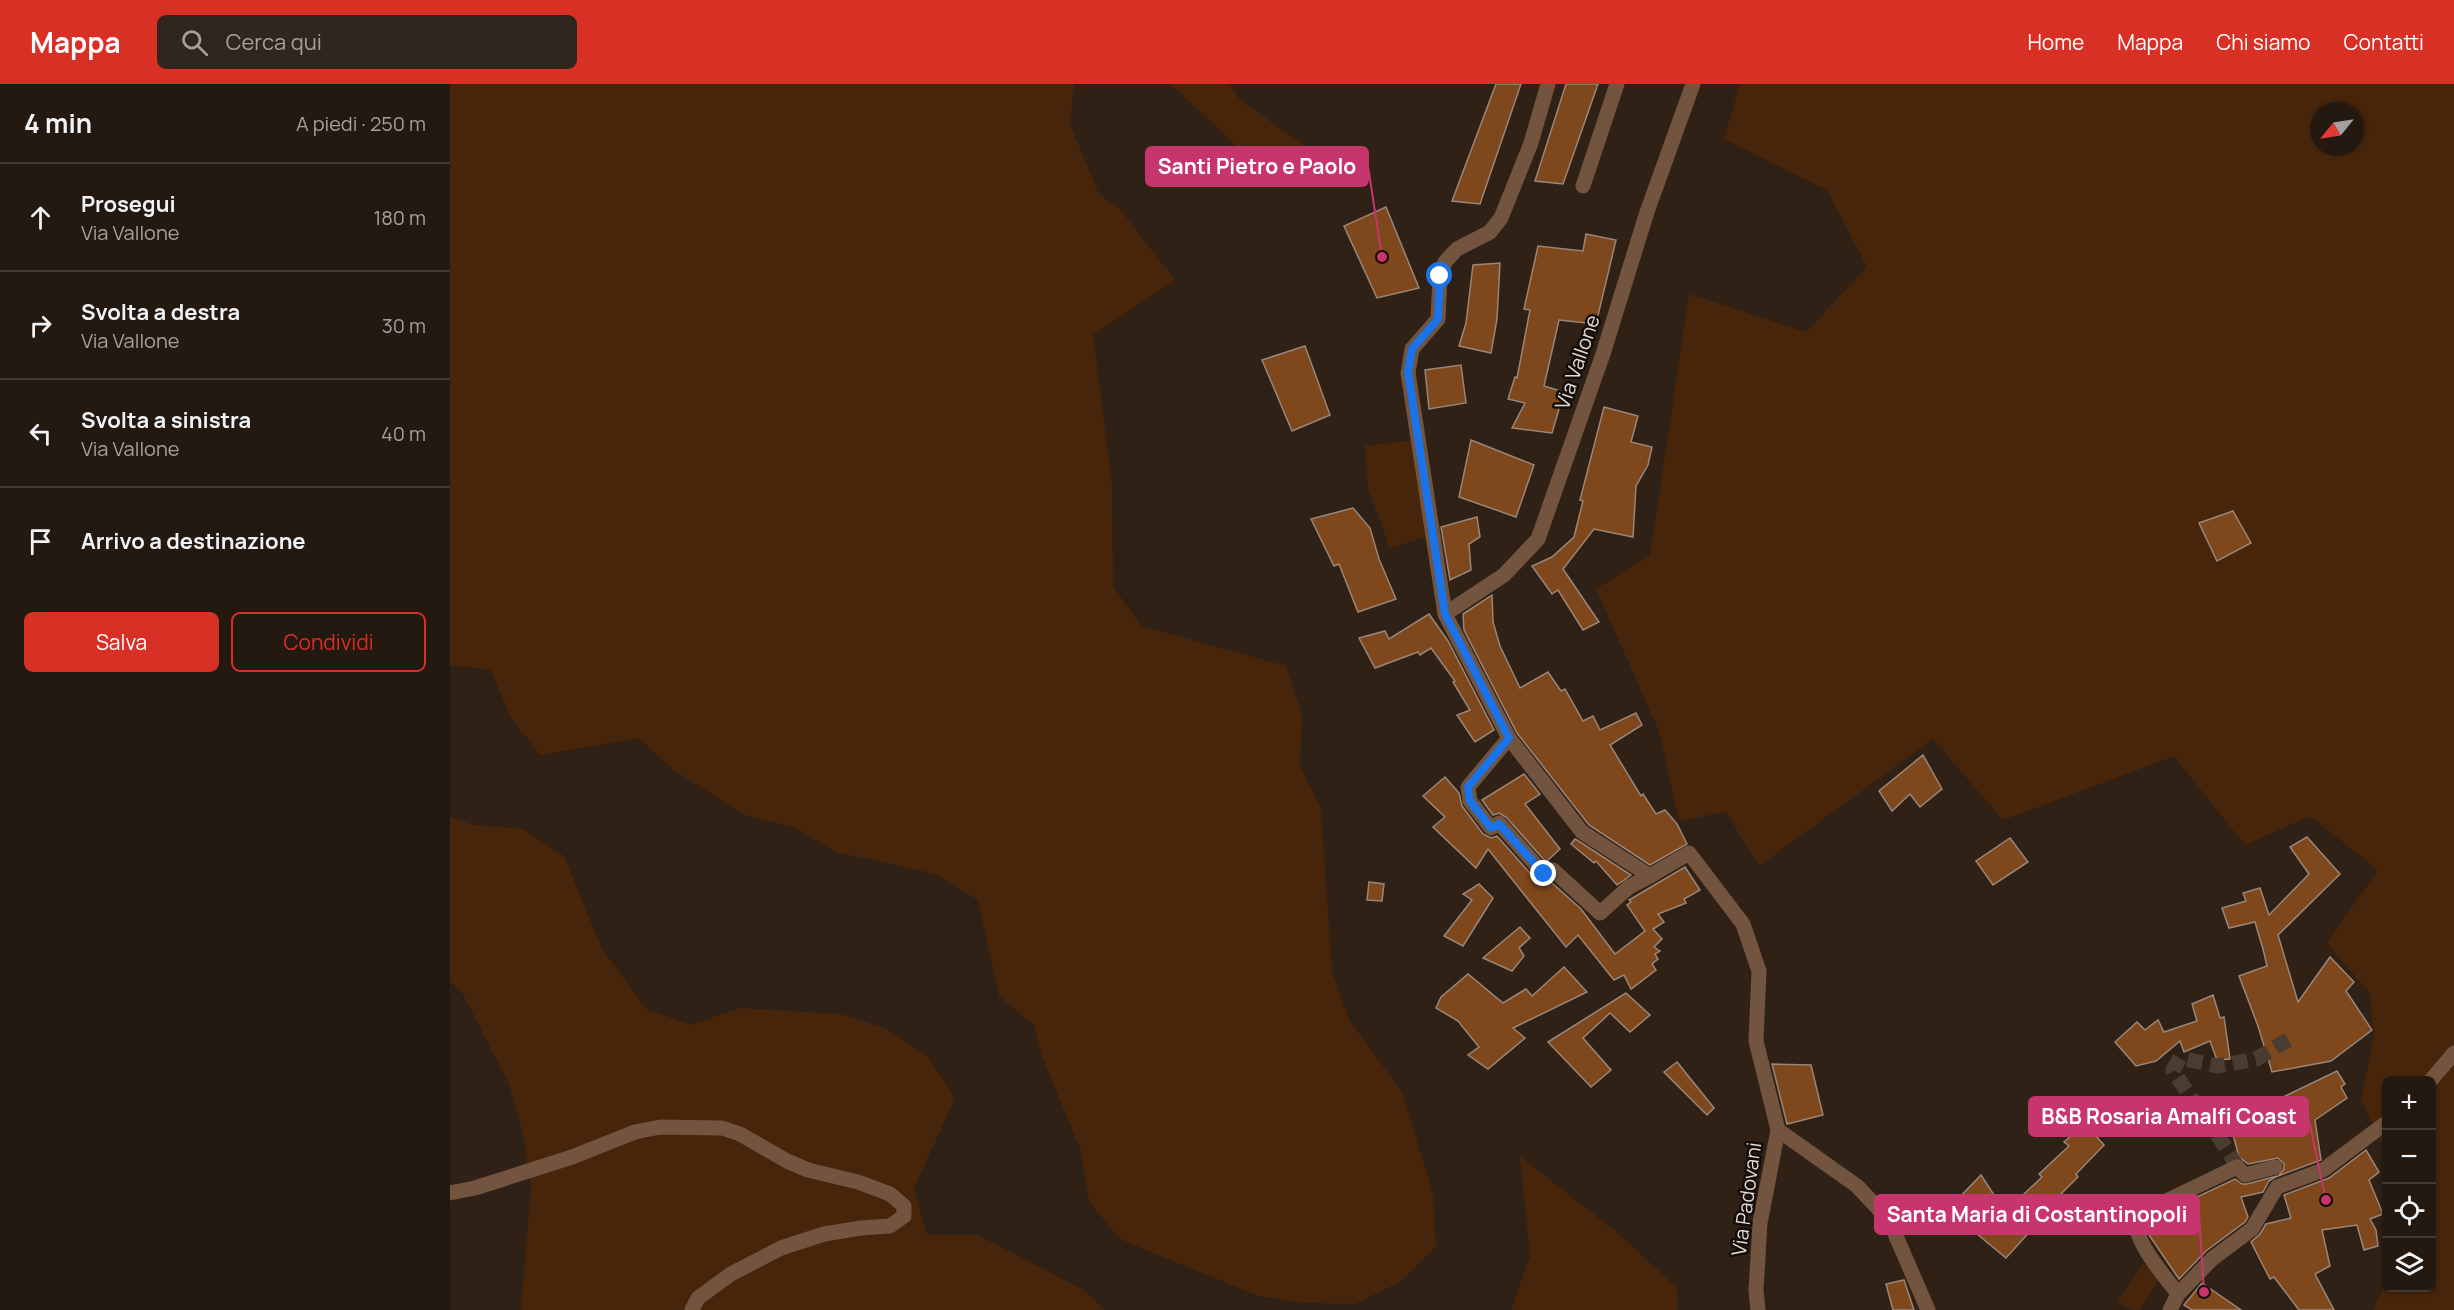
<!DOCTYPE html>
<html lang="it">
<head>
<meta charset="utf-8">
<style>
  :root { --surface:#241910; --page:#30261e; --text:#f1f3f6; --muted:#a3a09f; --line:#413830; --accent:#d93025 }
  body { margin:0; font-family:Manrope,sans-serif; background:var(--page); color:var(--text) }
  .controls { position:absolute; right:18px; bottom:18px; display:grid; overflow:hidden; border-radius:9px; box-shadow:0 2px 4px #0004 }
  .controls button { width:54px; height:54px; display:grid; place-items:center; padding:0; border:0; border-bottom:2px solid var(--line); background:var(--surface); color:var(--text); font:30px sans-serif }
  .compass { position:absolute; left:1860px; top:18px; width:54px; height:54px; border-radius:50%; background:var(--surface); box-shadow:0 2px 4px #0004; rotate:240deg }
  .stop { position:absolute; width:18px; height:18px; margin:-14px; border:4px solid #1a73e8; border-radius:50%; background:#fff }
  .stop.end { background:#1a73e8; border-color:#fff; box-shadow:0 2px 6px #0008 }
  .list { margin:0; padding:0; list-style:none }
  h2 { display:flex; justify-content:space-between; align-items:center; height:78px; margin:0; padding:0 24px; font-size:26px }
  h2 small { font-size:20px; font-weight:400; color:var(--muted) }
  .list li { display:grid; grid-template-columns:39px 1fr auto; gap:18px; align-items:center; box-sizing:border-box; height:108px; padding:0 24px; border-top:2px solid var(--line) }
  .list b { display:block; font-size:22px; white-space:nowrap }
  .list p { margin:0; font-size:20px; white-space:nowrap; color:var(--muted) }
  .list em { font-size:20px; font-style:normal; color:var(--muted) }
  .actions { display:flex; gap:12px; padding:18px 24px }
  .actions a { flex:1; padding:14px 0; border:2px solid var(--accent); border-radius:9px; text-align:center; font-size:21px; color:var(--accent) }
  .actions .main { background:var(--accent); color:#fff }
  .icon { flex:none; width:33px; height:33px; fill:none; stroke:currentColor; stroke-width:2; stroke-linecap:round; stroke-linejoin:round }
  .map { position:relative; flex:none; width:2004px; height:1226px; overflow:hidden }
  header { display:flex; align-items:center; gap:36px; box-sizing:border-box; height:84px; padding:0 30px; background:var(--accent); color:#fff }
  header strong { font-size:28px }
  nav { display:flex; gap:33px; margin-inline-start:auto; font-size:21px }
  .search { width:420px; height:54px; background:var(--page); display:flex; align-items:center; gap:15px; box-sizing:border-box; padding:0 21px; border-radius:9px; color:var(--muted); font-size:22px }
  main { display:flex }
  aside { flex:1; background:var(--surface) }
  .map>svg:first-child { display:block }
  .green { fill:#47250b; fill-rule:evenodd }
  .building { fill:#7f471c; stroke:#998679; stroke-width:1.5 }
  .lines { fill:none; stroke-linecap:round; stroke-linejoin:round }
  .pedestrian-tunnel { stroke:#4b3c32; stroke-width:15; stroke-dasharray:15 8; stroke-linecap:butt }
  .pedestrian { stroke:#73543e; stroke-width:15 }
  .minor { stroke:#73543e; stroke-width:15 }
  .tertiary { stroke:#73543e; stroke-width:15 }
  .route { stroke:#1a73e8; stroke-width:8 }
  .labels { text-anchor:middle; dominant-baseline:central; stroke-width:5; stroke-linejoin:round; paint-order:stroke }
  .street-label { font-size:20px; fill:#e2d8d1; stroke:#130c08 }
  .leader { fill:none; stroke:#c7356d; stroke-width:2 }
  .callout-dot { fill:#c7356d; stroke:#130c08; stroke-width:2 }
  .callout { fill:#c7356d; stroke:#c7356d; stroke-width:2 }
  .callout-label { font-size:21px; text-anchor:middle; font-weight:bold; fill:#fff }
</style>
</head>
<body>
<header>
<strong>Mappa</strong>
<div class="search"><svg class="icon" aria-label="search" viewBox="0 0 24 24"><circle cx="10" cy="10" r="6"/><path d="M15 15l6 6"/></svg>Cerca qui</div>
<nav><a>Home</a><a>Mappa</a><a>Chi siamo</a><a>Contatti</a></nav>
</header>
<main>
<aside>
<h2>4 min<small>A piedi · 250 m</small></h2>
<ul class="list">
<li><svg class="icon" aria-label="ahead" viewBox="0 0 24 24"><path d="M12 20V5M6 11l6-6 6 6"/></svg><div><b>Prosegui</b><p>Via Vallone</p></div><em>180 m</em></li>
<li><svg class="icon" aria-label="right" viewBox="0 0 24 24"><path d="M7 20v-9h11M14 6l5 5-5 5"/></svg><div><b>Svolta a destra</b><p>Via Vallone</p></div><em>30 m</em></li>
<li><svg class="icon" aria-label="left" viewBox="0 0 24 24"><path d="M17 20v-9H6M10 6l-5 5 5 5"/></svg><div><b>Svolta a sinistra</b><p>Via Vallone</p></div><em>40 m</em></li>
<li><svg class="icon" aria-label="arrive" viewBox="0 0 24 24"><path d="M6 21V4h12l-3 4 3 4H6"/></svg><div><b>Arrivo a destinazione</b></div></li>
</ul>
<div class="actions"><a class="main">Salva</a><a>Condividi</a></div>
</aside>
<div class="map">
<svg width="2004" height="1226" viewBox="0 0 2004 1226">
  <rect width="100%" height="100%" fill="#302116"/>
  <g class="green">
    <polygon points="0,0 624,0 620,40 649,110 669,124 725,196 643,251 662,400 663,502 691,542 836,582 852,631 850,681 871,726 882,887 899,936 952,1008 983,1109 986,1162 950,1198 905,1220 856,1219 808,1212 670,1155 639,1118 631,1067 591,970 584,941 549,912 528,816 486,790 386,768 344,743 295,731 225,687 188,654 90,671 60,632 41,586 0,581"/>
    <polygon points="721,0 779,0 791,17 853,60 843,83 795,70"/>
    <path d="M1290,0H2004V1226H1923L1933,1206L1936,1181V1204H1982V996H1936V1068L1911,1016L1924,952L1920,910L1877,859L1928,786L1860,732L1795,761L1724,672L1553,736L1483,655L1309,782L1276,728L1229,737L1209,647L1146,505L1200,471L1239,210L1356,248L1417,183L1377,106L1274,55ZM1869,27H1905V63H1869Z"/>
    <polygon points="964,356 979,452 940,464 918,404 915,362"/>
    <polygon points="0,733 24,741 73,745 114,772 151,863 196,925 241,941 289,924 390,930 437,945 478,973 505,1014 464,1104 477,1151 528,1151 634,1206 655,1226 71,1226 81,1101 73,1050 59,1000 13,910 0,897"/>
    <polygon points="1070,1072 1169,1150 1227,1204 1228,1226 1061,1226 1080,1172"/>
    <polygon points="1694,1179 1711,1192 1690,1226 1684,1226 1667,1218"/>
  </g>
  <g class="building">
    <polygon points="1046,0 1071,0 1030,120 1002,117"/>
    <polygon points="1116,0 1148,0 1113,100 1085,97"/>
    <polygon points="936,123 969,204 927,214 894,142"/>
    <polygon points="1136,150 1166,156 1146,240 1109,236 1094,302 1114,308 1102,349 1062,344 1075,319 1058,315 1065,293 1067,294 1080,226 1074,225 1088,162 1133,167"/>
    <polygon points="1050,179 1047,235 1041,269 1009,262 1016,239 1023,181"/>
    <polygon points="855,262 880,331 842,347 812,276"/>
    <polygon points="1011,281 1016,319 979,325 975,286"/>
    <polygon points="1154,323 1188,332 1181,358 1202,363 1198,381 1186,402 1183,453 1144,445 1113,485 1149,538 1133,546 1108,506 1102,510 1082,482 1102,473 1124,453 1133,417 1130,416"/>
    <polygon points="1021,356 1084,381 1066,433 1009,413"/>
    <polygon points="903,424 920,444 929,475 946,515 908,528 889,480 884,482 861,435"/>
    <polygon points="1783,427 1801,459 1767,477 1749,439"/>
    <polygon points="1027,433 1030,453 1019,460 1021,486 1000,496 991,443"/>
    <polygon points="1042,511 1043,538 1050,562 1070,604 1098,588 1111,607 1115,605 1133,637 1143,632 1150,646 1186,629 1192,641 1160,661 1191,712 1193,710 1206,730 1215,726 1227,740 1237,760 1200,781 1139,741 1067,649 1014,546 1013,530"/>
    <polygon points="979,530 998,557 1044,646 1025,658 1007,631 1020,626 1003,598 1005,597 981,564 970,571 968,568 925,584 909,554 935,547 939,555"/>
    <polygon points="1473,671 1492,705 1470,723 1460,710 1442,727 1429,707"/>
    <polygon points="1074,690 1090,710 1075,720 1110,765 1096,778 1056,733 1049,729 1043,731 1032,716"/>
    <polygon points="995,693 1009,709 1012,722 1033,750 1041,754 1047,752 1087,797 1093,800 1101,798 1131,825 1165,870 1195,847 1177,821 1181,818 1179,816 1235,783 1250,806 1234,815 1236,819 1208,830 1214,838 1203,845 1212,855 1204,863 1210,867 1205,870 1208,875 1202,880 1206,886 1181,905 1174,891 1164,896 1128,851 1116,863 1038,765 1026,784 983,743 995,733 973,712"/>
    <polygon points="1857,753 1890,790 1828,851 1848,918 1880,873 1904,898 1896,907 1922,946 1881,977 1822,988 1808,942 1789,892 1817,882 1813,865 1805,838 1779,844 1772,824 1796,817 1793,809 1810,804 1819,831 1859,790 1840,763"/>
    <polygon points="1560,754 1578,778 1543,801 1526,777"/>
    <polygon points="1125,755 1127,756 1181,791 1167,801 1146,777 1144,779 1121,760"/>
    <polygon points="919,798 934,800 932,817 917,816"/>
    <polygon points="1029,800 1043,814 1013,862 994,852 1022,816 1013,810"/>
    <polygon points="1070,843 1080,854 1069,864 1074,872 1062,887 1033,874"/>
    <polygon points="1114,883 1137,908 1063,944 1075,954 1038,985 1018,971 1029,963 1008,937 986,924 991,913 1018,890 1053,919 1076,905 1082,912"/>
    <polygon points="1176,909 1200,931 1180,948 1160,929 1133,954 1161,986 1141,1003 1098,958"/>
    <polygon points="1763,911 1770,934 1774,933 1780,975 1767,976 1760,957 1734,968 1730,957 1706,977 1686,982 1665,958 1687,938 1695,946 1708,936 1714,948 1747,937 1742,920"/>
    <polygon points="1227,978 1264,1024 1257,1031 1214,988"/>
    <polygon points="1322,980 1361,981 1373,1031 1337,1040"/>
    <polygon points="1887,987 1895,1000 1891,1003 1897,1014 1865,1036 1871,1076 1828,1092 1834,1085 1834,1080 1828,1074 1798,1080 1789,1073 1782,1047 1796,1041 1842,1033 1831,1014"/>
    <polygon points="1635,1040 1654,1061 1626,1090 1628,1093 1599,1122 1601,1124 1556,1174 1527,1150 1502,1121 1531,1091 1555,1128 1592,1093 1589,1090 1619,1062 1614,1058"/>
    <polygon points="1916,1066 1929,1088 1919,1096 1933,1130 1920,1135 1926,1146 1928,1162 1914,1166 1907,1141 1872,1146 1880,1182 1865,1190 1884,1226 1849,1226 1824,1193 1820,1195 1801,1158 1810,1150 1816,1140 1841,1134 1834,1111 1879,1094"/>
    <polygon points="1827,1092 1819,1097 1813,1108 1791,1113 1798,1133 1795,1138 1756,1167 1729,1195 1699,1151 1696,1137 1785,1095 1792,1100 1797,1100"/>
    <polygon points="1454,1196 1464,1226 1443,1226 1436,1200"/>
    <polygon points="1752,1199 1791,1226 1742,1226 1734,1221"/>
  </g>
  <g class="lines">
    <path class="pedestrian-tunnel" d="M1787,1083C1769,1049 1743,1019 1723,986L1730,974L1768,982L1806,975L1845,952"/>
    <g class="pedestrian">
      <polyline points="1059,654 1018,703 1020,717 1041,744 1049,739 1094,790 1103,786 1150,829 1179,803 1200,792"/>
      <path d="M1728,1210C1715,1192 1679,1153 1687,1131L1787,1083L1795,1091L1825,1083"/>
    </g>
    <g class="minor">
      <polyline points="1133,102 1167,0"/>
      <polyline points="995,530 958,289 962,265 988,235 990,192 995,178 1007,165 1040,148 1051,134 1081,59 1098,0"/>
      <polyline points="1981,996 2004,969"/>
      <polyline points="1328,1046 1407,1102 1439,1136 1478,1226"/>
      <polyline points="0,1109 25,1104 122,1073 185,1048 210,1043 272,1044 290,1050 337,1077 358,1086 408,1098 440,1110 454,1122 454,1132 440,1142 411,1144 374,1150 331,1164 281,1190 248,1214 242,1226"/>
      <polyline points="1720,1226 1728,1210 1762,1175 1802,1145 1827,1103 1873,1086 1936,1039"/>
    </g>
    <polyline class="tertiary" points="1243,0 1197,128 1153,270 1088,455 1054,491 995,530 1059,654 1132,748 1200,792 1239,769 1293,840 1309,887 1306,957 1328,1046 1310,1139 1306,1206 1308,1226"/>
  </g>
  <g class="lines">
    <polyline class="route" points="990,192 988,235 962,265 958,288 995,530 1059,654 1018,703 1020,717 1041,744 1049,740 1094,790"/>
  </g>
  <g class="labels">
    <g class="street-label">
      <text transform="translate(1127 278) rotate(-71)">Via Vallone</text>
      <text transform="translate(1296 1115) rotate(-82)">Via Padovani</text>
    </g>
  </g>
  <path class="leader" d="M932 173L918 82M1876 1116L1858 1032M1754 1208L1749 1130"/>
  <g class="callout-dot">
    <circle cx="932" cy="173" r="6"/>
    <circle cx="1876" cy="1116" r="6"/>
    <circle cx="1754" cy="1208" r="6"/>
  </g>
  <g class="callout">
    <rect x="696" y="63" width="222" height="39" rx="6"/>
    <rect x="1579" y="1013" width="279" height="39" rx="6"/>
    <rect x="1425" y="1111" width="324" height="39" rx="6"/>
  </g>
  <g class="callout-label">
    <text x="807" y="90">Santi Pietro e Paolo</text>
    <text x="1719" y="1040">B&amp;B Rosaria Amalfi Coast</text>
    <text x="1587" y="1138">Santa Maria di Costantinopoli</text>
  </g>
</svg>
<div class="controls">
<button>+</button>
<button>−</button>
<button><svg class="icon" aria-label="locate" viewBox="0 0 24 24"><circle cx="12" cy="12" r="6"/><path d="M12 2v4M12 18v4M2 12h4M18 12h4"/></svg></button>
<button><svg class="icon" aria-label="layers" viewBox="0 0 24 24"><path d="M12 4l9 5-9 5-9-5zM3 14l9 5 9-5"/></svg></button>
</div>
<svg class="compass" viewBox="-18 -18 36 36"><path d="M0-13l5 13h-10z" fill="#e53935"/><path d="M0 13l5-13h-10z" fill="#a3a09f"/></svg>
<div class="stop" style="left:990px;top:192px"></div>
<div class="stop end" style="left:1094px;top:790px"></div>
</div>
</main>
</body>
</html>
